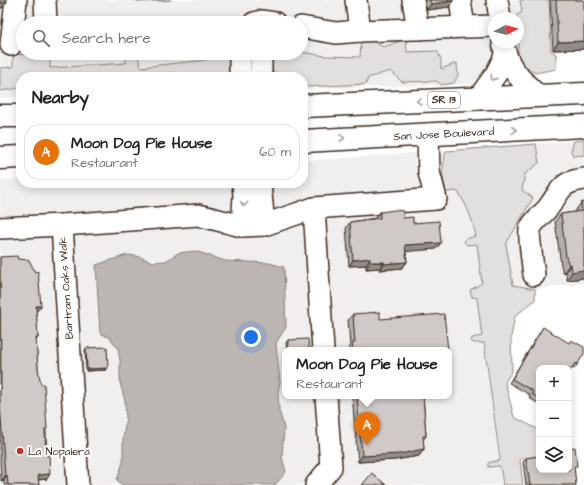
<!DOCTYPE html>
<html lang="en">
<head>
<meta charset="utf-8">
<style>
  :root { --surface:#fff; --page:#f2f2f2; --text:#222; --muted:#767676; --line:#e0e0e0; --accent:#c8321e }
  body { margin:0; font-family:"Architects Daughter",sans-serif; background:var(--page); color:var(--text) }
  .controls { position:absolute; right:12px; bottom:12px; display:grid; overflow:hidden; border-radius:8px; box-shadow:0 2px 10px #0003 }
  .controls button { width:36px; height:36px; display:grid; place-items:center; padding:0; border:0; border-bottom:1px solid var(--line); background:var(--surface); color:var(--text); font:20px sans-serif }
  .compass { position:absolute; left:488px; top:12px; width:36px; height:36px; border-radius:50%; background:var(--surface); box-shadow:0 2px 10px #0003; rotate:83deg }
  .you { position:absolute; left:251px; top:337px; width:14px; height:14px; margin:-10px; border:3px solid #fff; border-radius:50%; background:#1a73e8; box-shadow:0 0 0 6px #1a73e833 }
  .badge { display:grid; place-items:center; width:26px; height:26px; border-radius:50%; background:var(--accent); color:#fff; font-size:13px; font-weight:700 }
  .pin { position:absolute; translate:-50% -33px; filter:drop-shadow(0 1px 2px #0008) }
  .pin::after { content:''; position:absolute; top:21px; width:14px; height:12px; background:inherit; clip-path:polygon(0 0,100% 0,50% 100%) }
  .popup { position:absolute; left:282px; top:347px; width:170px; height:52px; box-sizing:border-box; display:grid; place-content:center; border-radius:8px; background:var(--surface); filter:drop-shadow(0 1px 3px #0005); font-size:13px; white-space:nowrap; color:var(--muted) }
  .popup b { font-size:15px; color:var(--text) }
  .popup::after { content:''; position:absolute; left:50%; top:100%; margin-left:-8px; border:8px solid transparent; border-top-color:var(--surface) }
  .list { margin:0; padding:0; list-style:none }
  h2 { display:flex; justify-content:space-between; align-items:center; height:52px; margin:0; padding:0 16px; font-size:17px }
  h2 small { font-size:13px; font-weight:400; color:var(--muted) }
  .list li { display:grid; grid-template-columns:26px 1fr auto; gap:12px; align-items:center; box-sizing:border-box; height:56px; margin:0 8px 8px; padding:0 8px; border:1px solid var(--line); border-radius:16px }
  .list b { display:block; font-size:15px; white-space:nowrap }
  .list p { margin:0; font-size:13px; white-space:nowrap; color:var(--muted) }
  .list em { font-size:13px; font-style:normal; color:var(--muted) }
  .icon { flex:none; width:22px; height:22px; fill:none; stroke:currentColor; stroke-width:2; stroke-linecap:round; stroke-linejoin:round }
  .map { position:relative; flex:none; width:584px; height:485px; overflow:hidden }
  .search { position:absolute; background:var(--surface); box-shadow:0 2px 10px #0003; left:16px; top:16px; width:292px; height:44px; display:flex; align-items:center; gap:10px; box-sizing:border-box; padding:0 14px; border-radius:22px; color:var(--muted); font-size:15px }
  .panel { position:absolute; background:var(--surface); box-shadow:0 2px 10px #0003; left:16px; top:72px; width:292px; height:116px; border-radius:16px }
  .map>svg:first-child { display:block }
  .built { fill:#f1efee; fill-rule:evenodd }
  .green { fill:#e2e0de; stroke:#8e857e }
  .water { fill:#bcb6b3; stroke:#887e77 }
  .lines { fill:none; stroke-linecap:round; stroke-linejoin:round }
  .minor-casing { stroke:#3b2a1e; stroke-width:24 }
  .major-casing { stroke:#3b2a1e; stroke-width:25 }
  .minor { stroke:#fff; stroke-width:21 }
  .major { stroke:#fff; stroke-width:22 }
  .wall { fill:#b2aeab; stroke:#3b2a1e }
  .shaded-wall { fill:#918d8b; stroke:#3b2a1e }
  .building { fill:#cfcac7; stroke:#3b2a1e }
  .oneway { stroke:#a79f9a }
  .poi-dot { fill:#c8321e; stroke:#fff; stroke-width:1.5 }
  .labels { text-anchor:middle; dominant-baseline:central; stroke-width:4; stroke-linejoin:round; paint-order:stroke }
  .shield { fill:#fff; stroke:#766a62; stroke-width:1 }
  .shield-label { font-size:10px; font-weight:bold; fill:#3b2a1e }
  .street-label { font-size:11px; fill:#3b2a1e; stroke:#fff }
  .poi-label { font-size:11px; fill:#3b2a1e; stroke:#fff; text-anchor:start }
</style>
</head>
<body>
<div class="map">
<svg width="584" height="485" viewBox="0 0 584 485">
  <rect width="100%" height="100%" fill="#fff"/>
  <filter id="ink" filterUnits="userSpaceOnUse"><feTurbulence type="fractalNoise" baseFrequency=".025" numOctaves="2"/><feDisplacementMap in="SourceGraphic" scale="8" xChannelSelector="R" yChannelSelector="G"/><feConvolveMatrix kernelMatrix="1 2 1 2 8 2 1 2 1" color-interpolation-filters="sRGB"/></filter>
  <g filter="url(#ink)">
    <g class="built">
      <path d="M0,0H526L535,73L515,83L303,89V77H21V97L0,98ZM494,18H518V42H494ZM23,23H301V53H23Z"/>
      <path d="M584,140V283L477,298L502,485H0V180L21,179V183H303V161ZM285,350H449V396H285Z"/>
    </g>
    <g class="green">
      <polygon points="520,0 549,0 551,51 556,54 556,69 535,73 518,60 518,18 516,16 522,12"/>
      <polygon points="406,39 407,52 437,51 441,59 441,69 457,63 458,75 454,83 441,85 437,81 402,82 391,71 368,78 366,84 303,87 303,77 288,77 288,75 269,71 271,53 301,53 301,52 326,56 360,57 361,41 371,40 383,47"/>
      <polygon points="50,53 50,68 126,63 125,53 137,53 141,67 206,60 204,53 234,53 234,75 227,77 32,77 28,73 25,77 21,77 20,88 0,91 0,68 13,67 13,55"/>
      <polygon points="584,140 584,155 573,156 571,151 574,141"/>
      <path d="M536,144L539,163L525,174L522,190L533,198L506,244L513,285L535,289V300L515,316L511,337L512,371L505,382L514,417L539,430V456L520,459L523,485H503L500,466L488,467V463L500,460L484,343H473L471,341L472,338L482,336L477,298L472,297L470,290L482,283L477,244L467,245L464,242L465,239L476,236C472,219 468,206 457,191L446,192L442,172L446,151Z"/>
    </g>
    <g class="water">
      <polygon points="135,0 171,0 140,2"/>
      <polygon points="195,251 225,261 269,263 284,267 286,327 276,343 280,382 278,393 279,410 284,428 282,457 286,472 275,485 122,485 117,480 123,462 123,439 126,419 125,401 120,383 120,361 118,348 110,338 100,333 96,265 127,255 137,256 153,262 166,261 178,253"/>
    </g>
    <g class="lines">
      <defs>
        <g id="minor">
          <polyline points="45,0 46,23"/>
          <polyline points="413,0 418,29"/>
          <polyline points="460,0 464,27"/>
          <polyline points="497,0 500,18"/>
          <polyline points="254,23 261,21 275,23"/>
          <polyline points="301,27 336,33 360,31 356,0"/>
          <polyline points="360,31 494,26"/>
          <path d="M503,42C506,66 520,79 537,95"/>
          <polyline points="11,45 16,0"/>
          <polyline points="240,77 240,53"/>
          <polyline points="259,77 261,71 261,53"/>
          <polyline points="478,99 496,74 505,56"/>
          <polyline points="260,183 264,225"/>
          <polyline points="314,208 436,199 429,172 428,134"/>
          <polyline points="242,226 244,196 243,183"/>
          <polyline points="0,228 62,225"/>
          <path d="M534,275C533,266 528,235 530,229C534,220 542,215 548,208C561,191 560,182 584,179"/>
          <polyline points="78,485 62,225 198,215 242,226 264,225 314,208 323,350"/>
          <polyline points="316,485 331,467 326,396"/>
        </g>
        <g id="major">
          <polyline points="303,106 584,94"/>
          <polyline points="0,116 21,116"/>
          <path id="s1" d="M303,141L584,126"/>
          <polyline points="0,158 21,157"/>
        </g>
      </defs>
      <use href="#minor" class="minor-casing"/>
      <use href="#major" class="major-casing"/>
      <use href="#minor" class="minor"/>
      <use href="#major" class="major"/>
    </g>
    <g class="wall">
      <polygon points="424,0 453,0 453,1 449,7 427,10"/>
      <polygon points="550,0 584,0 584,49 553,50"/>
      <polygon points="584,202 584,276 583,278 567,280 566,272 563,273 561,265 555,221 561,214 575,212 575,211 581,203"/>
      <polygon points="380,212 403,218 413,223 436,249 406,251 407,262 402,268 380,270 380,268 366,269 366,265 349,266 346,228 350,222 375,218"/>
      <polygon points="0,257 18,259 41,306 36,311 38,338 36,340 38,369 46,432 47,479 38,480 39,485 4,485 4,480 1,481 0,464"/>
      <polygon points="353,314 380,319 448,350 348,350 350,346 348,320"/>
      <polygon points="543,327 577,365 574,369 572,368 539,368 539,404 529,398 530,395 509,383"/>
      <polygon points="288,340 309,350 287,350 286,343"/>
      <polygon points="86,348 108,368 106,370 86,371 85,351"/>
      <polygon points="352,396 423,396 426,436 423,440 424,449 419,456 395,460 358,462"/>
      <polygon points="526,458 574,470 576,485 526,485 523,462"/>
    </g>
    <g class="shaded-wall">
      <polygon points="453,1 449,7 427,10 431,4"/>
      <polygon points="7,2 2,8 0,9 0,3"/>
      <polygon points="584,41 584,49 553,50 558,42"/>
      <polygon points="441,243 436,249 401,252 405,245"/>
      <polygon points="370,258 366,265 349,266 353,260"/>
      <polygon points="370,262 384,262 380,268 366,269"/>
      <polygon points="407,262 402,268 380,270 384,264"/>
      <polygon points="571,264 566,272 563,273 569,265"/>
      <polygon points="584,268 584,276 583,278 567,280 572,272"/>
      <polygon points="36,306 41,306 37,311 32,312"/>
      <polygon points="108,368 106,370 86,371 87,369"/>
      <polygon points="424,449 419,456 395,460 358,462 362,456"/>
      <polygon points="50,474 47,479 34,480 38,475"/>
      <polygon points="7,475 4,480 1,481 5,476"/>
    </g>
    <g class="building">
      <polygon points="0,0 7,0 7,2 0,3"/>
      <polygon points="430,0 453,0 453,1 431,4"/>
      <polygon points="556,0 584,0 584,41 558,42"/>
      <polygon points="584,202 584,270 572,272 571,264 569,265 566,257 561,214 582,211 581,203"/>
      <polygon points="395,210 403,211 403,218 413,217 413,223 439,221 441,243 405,245 407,262 384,264 384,262 370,262 370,258 353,260 350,222 380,218 380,212"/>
      <polygon points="17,256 18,259 29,260 35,272 38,271 41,306 36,306 38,338 36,338 38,369 41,384 44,384 47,429 45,429 46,456 49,455 50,474 38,475 39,485 8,485 7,475 5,476 0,403 0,388 1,388 0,257"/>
      <polygon points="380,312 380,319 444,314 448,350 353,350 352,343 355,343 353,314"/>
      <polygon points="543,327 569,343 571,340 584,347 584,354 577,365 575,363 569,373 569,368 539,368 539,398 532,394 533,391 512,379"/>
      <polygon points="308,339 309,350 288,350 288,340"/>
      <polygon points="107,347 108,368 87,369 86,348"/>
      <polygon points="357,396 423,396 426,436 423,436 424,449 400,454 362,456"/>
      <polygon points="575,447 577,466 574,466 576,485 530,485 526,458 539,456 539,470 569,470 569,448"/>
      <polygon points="372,473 386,485 362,485"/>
    </g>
    <defs><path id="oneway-chevron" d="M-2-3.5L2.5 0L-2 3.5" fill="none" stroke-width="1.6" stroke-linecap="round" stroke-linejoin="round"/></defs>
    <g class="oneway">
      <use href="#oneway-chevron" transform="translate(493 78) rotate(125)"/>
      <use href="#oneway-chevron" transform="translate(419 101) rotate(178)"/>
      <use href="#oneway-chevron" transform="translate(514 130) rotate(-2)"/>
      <use href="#oneway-chevron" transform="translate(342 138) rotate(-3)"/>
      <use href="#oneway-chevron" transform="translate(244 204) rotate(95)"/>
    </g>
  </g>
  <circle class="poi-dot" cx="20" cy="451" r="4"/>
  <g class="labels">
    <rect class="shield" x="428" y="92" width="32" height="16" rx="3"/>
    <g class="shield-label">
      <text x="444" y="100">SR 13</text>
    </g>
    <g class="street-label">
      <text stroke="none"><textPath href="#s1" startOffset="141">San Jose Boulevard</textPath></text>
      <text transform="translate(66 288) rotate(-94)">Bartram Oaks Walk</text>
    </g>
    <g class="poi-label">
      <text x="28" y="451">La Nopalera</text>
    </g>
  </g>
</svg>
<div class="controls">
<button>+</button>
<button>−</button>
<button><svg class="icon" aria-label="layers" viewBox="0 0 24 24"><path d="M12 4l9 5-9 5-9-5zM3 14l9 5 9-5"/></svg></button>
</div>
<svg class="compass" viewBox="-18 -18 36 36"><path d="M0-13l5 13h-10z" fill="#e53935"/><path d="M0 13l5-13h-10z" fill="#767676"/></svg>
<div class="you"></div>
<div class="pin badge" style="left:367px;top:445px;background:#e8710a">A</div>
<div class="popup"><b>Moon Dog Pie House</b>Restaurant</div>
<div class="search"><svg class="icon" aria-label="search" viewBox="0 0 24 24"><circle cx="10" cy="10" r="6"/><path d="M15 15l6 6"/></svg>Search here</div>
<section class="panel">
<h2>Nearby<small></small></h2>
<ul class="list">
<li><span class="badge" style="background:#e8710a">A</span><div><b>Moon Dog Pie House</b><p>Restaurant</p></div><em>60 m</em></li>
</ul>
</section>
</div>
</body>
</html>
